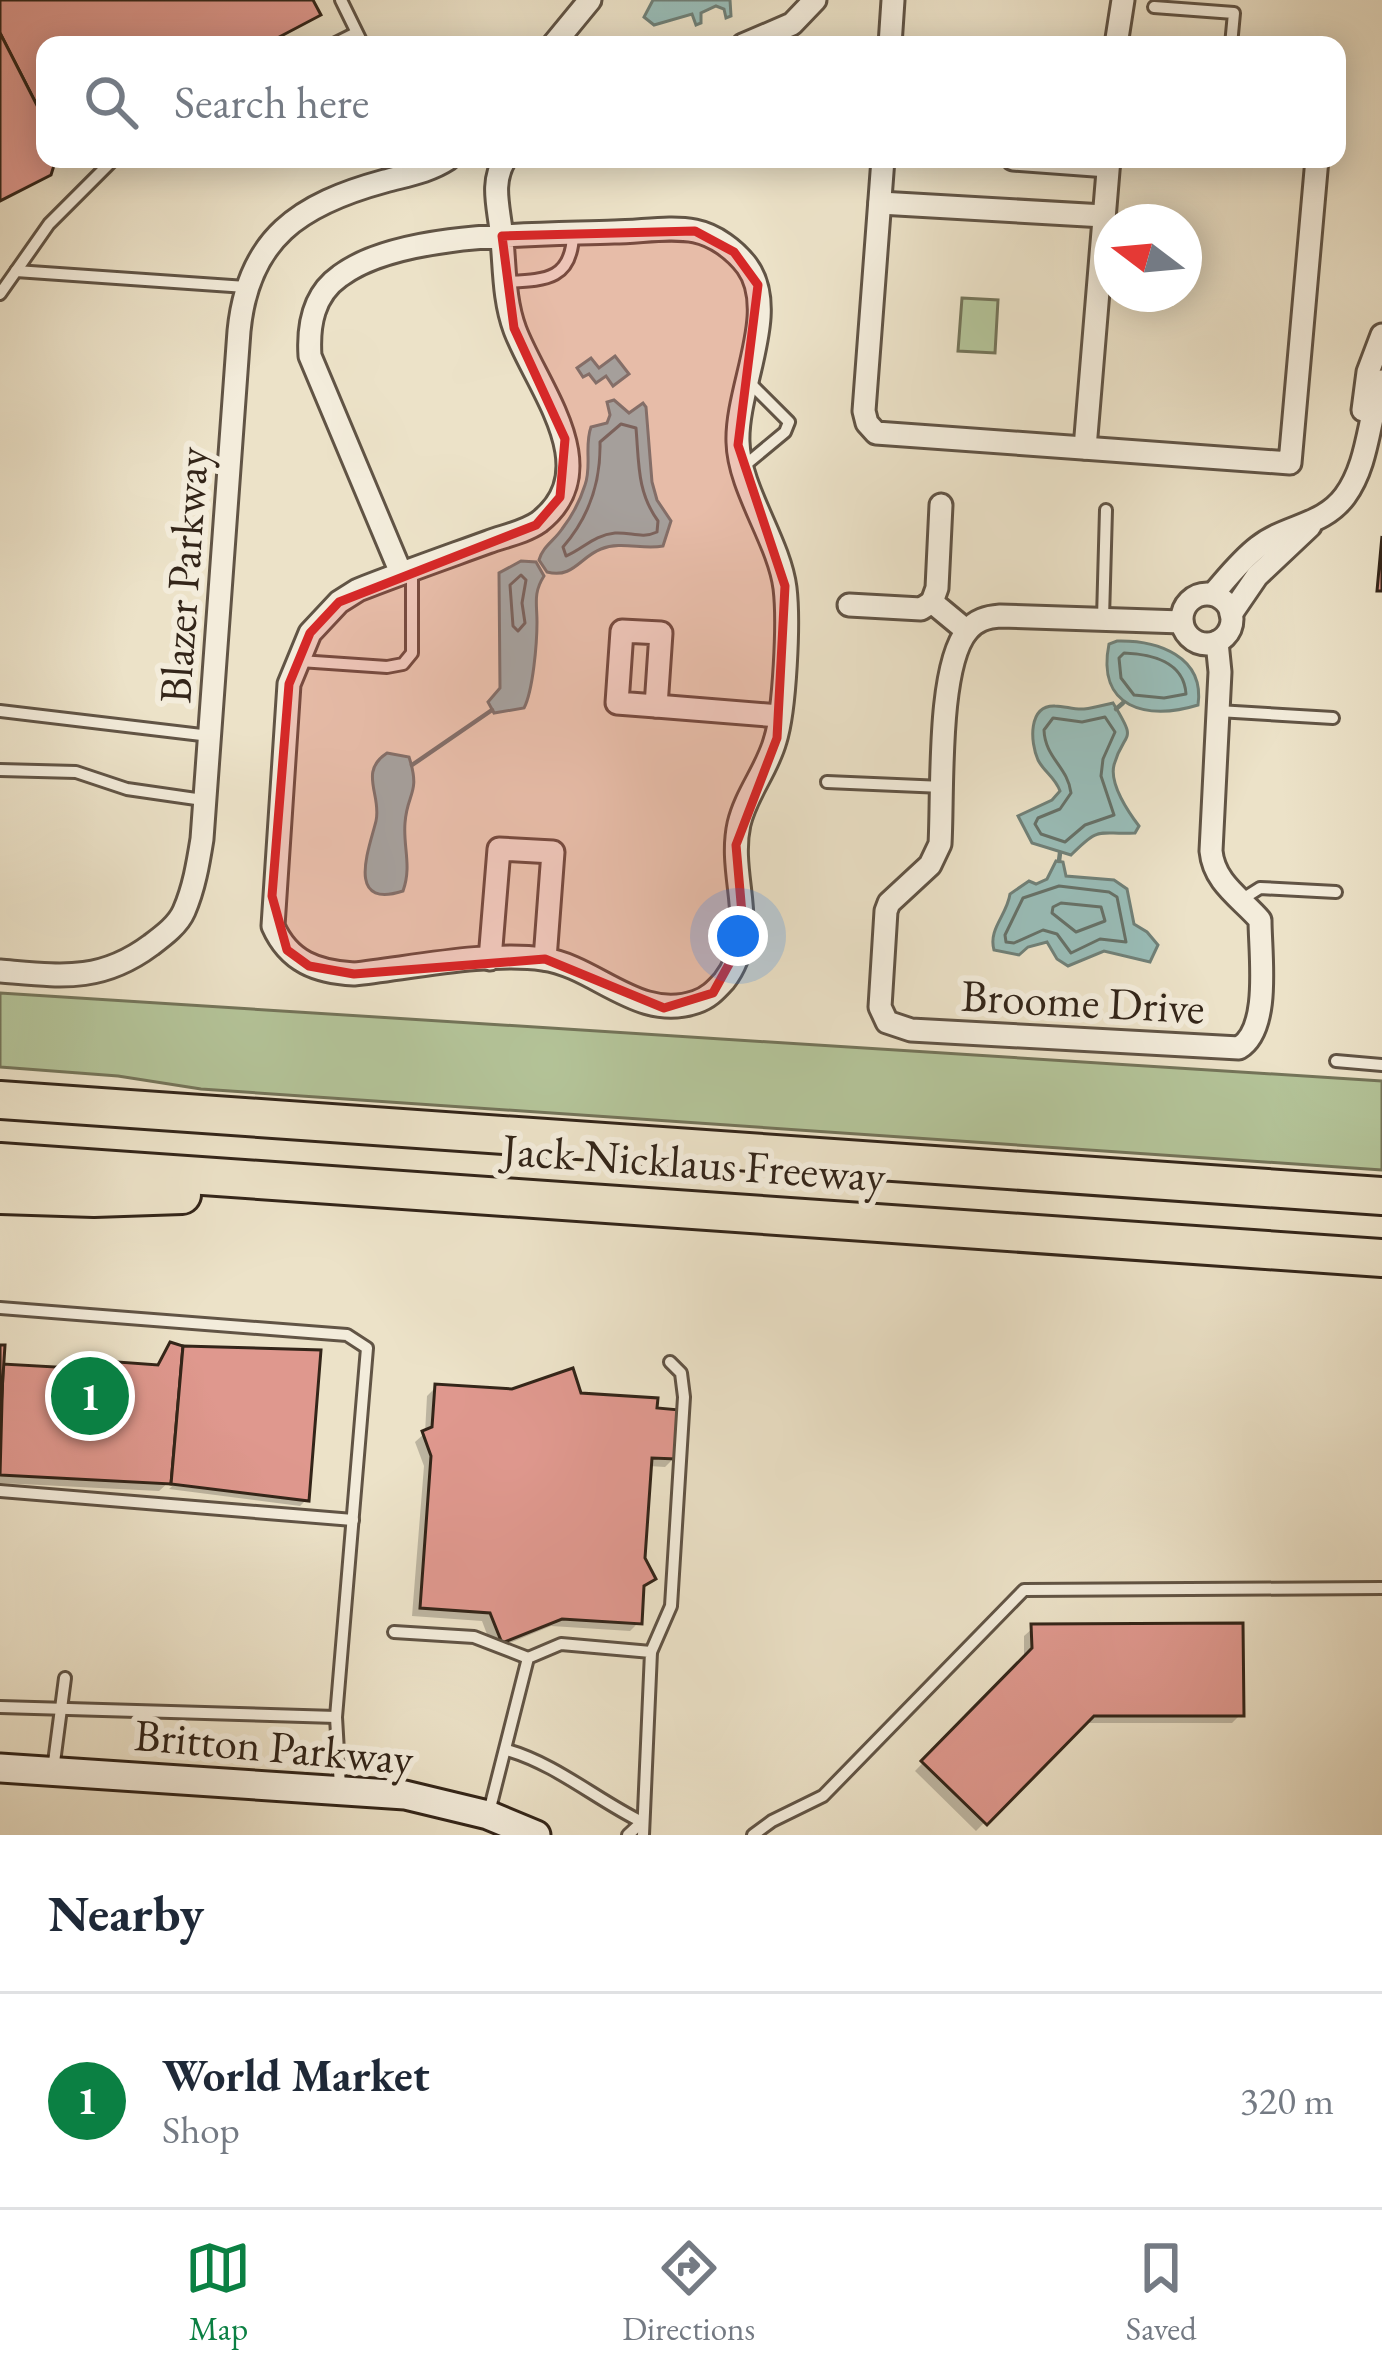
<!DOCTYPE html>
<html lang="en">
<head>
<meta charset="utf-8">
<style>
  :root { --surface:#fff; --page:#f6f6f7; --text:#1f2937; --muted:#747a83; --line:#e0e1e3; --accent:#0b8043 }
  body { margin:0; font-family:"EB Garamond",serif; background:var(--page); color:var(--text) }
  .compass { position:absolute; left:1094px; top:204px; width:108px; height:108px; border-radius:50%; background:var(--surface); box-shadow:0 6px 30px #0003; rotate:286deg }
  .you { position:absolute; left:738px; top:936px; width:42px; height:42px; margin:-30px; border:9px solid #fff; border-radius:50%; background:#1a73e8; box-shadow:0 0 0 18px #1a73e833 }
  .badge { display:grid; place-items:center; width:78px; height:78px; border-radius:50%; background:var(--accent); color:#fff; font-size:39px; font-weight:700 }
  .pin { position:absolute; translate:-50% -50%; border:6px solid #fff; box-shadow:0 3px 12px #0006 }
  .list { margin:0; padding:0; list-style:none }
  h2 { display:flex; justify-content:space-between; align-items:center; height:156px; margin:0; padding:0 48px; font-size:51px }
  h2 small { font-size:39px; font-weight:400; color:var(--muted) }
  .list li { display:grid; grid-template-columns:78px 1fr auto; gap:36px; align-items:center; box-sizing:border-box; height:216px; padding:0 48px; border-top:3px solid var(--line) }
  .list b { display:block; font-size:45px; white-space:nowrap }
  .list p { margin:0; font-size:39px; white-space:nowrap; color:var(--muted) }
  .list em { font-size:39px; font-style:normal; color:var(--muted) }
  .icon { flex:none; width:66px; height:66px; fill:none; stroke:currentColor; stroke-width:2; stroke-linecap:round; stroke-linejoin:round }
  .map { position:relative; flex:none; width:1382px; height:1835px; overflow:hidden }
  .search { position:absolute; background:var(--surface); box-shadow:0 6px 30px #0003; left:36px; right:36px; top:36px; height:132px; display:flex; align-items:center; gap:30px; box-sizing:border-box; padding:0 42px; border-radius:24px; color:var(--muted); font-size:45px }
  .sheet { height:372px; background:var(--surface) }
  nav { display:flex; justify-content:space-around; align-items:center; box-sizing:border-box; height:168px; border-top:3px solid var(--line); background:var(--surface); font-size:33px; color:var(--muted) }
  nav a { display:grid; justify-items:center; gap:6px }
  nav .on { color:var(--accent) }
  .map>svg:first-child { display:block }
  .green { fill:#b4c499; stroke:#747459; stroke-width:3 }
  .water { fill:#99bdb8; stroke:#708078; stroke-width:3 }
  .shadow { fill:#0003 }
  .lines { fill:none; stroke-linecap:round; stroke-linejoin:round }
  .shore { stroke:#667168; stroke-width:3 }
  .stream { stroke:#708078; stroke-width:4.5 }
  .building { fill:#df988e; stroke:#332519; stroke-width:3 }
  .lane-casing { stroke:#615445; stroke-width:16 }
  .street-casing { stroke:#615445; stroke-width:27 }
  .secondary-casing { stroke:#332519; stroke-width:33 }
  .highway-casing { stroke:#332519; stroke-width:42 }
  .lane { stroke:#f3ecdb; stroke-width:10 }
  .street { stroke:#f3ecdb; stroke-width:21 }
  .secondary { stroke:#f3ecdb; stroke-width:27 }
  .highway { stroke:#ece2c8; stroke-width:36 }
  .marked { fill:#d62828; fill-opacity:0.2; stroke:#d62828; stroke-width:9; stroke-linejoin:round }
  .labels { text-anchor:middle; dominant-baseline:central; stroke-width:12; stroke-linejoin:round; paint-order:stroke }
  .street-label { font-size:45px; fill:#332519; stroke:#f3ecdb }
</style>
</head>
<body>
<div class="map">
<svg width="1382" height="1835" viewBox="0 0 1382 1835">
  <rect width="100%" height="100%" fill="#ece2c8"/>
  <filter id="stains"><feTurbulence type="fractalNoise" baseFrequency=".00167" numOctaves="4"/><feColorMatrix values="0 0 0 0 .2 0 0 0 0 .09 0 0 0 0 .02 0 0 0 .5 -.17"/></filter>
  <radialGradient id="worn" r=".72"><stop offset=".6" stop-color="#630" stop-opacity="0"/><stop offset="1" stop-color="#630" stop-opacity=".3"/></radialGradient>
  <g class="green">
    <polygon points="962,298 998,300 995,353 958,351"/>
    <polygon points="0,993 1382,1081 1382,1170 201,1089 118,1076 0,1067"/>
  </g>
  <g class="water">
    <polygon points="653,0 730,0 731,16 726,18 724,9 716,6 701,13 701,23 696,25 692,14 654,25 644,17"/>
    <polygon points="615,356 629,374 613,386 606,376 596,383 589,374 583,377 577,368 591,358 599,368"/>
    <path d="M614,400L629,413L643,403L646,407L652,482L657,500L671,521L663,546C643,550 621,541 601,549C580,557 573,579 547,572L539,560C543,546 554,541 562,529C572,516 580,501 585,485C592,466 584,446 591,427L607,423L610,415L607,402Z"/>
    <path d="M521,561L536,562L544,576C533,593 537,604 537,622C537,643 533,691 524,708L494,713L488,702L500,688L499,573Z"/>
    <path d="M1117,641C1157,640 1205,656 1198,705C1147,721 1096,708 1109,644Z"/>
    <path d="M1113,703C1139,745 1124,729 1114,765C1109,784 1129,813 1139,826L1135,833C1097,835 1101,825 1071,855L1032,843L1018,816L1052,800L1060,791C1055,777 1044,772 1038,760C1030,742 1028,705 1055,706C1065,706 1074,710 1084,709C1094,708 1104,705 1113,703Z"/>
    <path d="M387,753L409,757C421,794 407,792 405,823C403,847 412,866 403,891C344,910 370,846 376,821C382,795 358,772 387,753Z"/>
    <path d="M1056,861L1063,862L1066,876L1114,880L1127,889L1134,924L1147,932L1158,945L1150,962L1104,951L1068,966L1057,959L1047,942L1028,947L1019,955L994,950C988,929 1007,915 1010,894L1029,881L1036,884L1047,879Z"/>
  </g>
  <g class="shadow">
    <polygon points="171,1345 306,1500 300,1506 169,1489 178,1481 170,1481 159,1491 0,1483 0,1348 0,1366 83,1372 92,1363 155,1367"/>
    <polygon points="436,1387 579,1396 654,1411 674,1458 665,1467 649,1466 642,1559 652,1579 644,1588 639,1622 630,1631 551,1626 493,1650 482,1621 412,1616 424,1466 415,1442 425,1433 427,1396"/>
    <polygon points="1033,1628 1241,1714 1232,1723 1083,1723 976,1831 915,1771 1024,1659 1024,1636"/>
  </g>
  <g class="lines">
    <g class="shore">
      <path d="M621,424L636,428C639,463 637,492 658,521L657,532C642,539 631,532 615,533C594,535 583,549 566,556L563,547C590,516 601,482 600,442Z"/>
      <polygon points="521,575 526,580 522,603 525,623 518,631 513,626 510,585"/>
      <path d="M1124,653C1152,654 1184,662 1186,694L1164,698L1134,695L1121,678L1119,658Z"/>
      <path d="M1053,718L1082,722L1105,717L1115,732L1103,759L1101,776L1114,815L1085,825L1065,842L1041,834L1035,824L1038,818L1060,809L1071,793C1068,767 1045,758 1044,730Z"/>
      <polygon points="1059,886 1109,892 1117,897 1126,942 1100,939 1071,953 1057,934 1043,930 1014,943 1006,942 1005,935 1023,898"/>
      <polygon points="1061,903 1101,907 1105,921 1076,932 1052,913 1053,907"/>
    </g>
    <g class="stream">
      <polyline points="1116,709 1123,703"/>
      <polyline points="412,765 492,710"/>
      <polyline points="1059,861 1060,853"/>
    </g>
  </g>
  <g class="building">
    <polygon points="0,0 313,0 321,15 264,45 45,45 45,121 0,33"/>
    <polygon points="0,33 45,121 45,159 56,159 51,175 0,201"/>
    <polygon points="1382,536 1382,591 1377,591"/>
    <polygon points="170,1342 183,1346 171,1484 0,1475 3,1364 90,1369 91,1360 158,1365"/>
    <polygon points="0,1345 5,1345 0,1423"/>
    <polygon points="183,1346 321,1350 309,1501 171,1484"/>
    <polygon points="573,1368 581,1393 658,1398 657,1408 680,1410 677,1459 652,1458 645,1558 656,1579 644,1586 642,1624 562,1619 502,1643 490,1613 420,1608 431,1456 422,1431 432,1427 435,1384 512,1389"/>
    <polygon points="1243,1623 1244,1716 1094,1716 987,1825 921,1761 1032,1648 1031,1624"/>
  </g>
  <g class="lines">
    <defs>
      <g id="lane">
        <polyline points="341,0 363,45"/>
        <polyline points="1154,7 1234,13 1231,45"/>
        <polyline points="332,45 356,33"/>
        <polyline points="16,271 246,287"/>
        <path d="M505,282C544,280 572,281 573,234"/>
        <polyline points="0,294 49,224 114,159"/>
        <polyline points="744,466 785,432 789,422 748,381"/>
        <polyline points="1103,618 1106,510"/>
        <polyline points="300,661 387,667 403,664 412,653 412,569"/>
        <polyline points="0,711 210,736"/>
        <polyline points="1218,711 1333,718"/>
        <polyline points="0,770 76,772 127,789 203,800"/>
        <polyline points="827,782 943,787"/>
        <polyline points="1241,900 1260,888 1336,892"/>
        <polyline points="1336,1061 1382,1065"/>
        <polyline points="0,1308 347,1335 367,1348 336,1717 340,1787"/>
        <polyline points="0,1491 353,1520"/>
        <polyline points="394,1632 474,1637 528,1658"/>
        <polyline points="651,1652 671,1606 684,1397 681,1373 670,1362"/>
        <polyline points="0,1707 336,1717"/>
        <path d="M507,1750C556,1764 597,1800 642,1822"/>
        <polyline points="53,1770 65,1678"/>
        <polyline points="489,1812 528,1658 561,1644 651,1652 643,1835"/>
        <polyline points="628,1835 642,1822"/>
        <polyline points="753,1835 772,1821 823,1796 1024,1590 1382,1588"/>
      </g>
      <g id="street">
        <polyline points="553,45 590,0"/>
        <polyline points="743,45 792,24 815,0"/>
        <polyline points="890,45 893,0"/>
        <polyline points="1116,45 1123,0"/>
        <polyline points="883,159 864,411 867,423 876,433 1290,463 1317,159"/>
        <polyline points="1013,159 1108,166"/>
        <polyline points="880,203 1104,216"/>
        <polyline points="1363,410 1368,372 1382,335"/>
        <polyline points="1085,448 1109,159"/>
        <path d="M401,573L310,356C308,325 313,295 340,276C400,231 540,235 614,232C640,232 670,226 695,231C715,235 735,250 747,266C780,311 736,388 738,442C739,489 779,541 785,588C789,621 785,710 775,741C767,770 746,794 739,824C727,878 762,932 724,981C715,991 708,998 696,1002C638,1022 596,966 543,959C490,951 409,968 354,974C317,972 289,962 273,926L289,684L310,633L339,602L358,590C401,573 444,558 488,542C504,536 525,532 539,522C607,469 537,388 515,330C503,298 505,264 501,230C498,204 491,182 505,159"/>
        <path d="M1213,594C1227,578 1241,560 1258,547C1286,525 1323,526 1345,496C1369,463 1368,419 1382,381"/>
        <circle cx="1207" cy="619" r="25"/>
        <polyline points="932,602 937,588 941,505"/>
        <polyline points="932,602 967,631"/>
        <polyline points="849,605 921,609 932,602"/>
        <polyline points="1231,614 1257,576 1310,526"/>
        <path d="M1182,622L1000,616C987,617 976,620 967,631C937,668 943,793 940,844L930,865L889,903L886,911L880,1007L887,1022L911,1030L1239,1048C1271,1029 1260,954 1260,920C1241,898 1214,883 1211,851L1220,672L1217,642"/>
        <polygon points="622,631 661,633 656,706 617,703"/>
        <polyline points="656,706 779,716"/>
        <polyline points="490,959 499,849 553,852 545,959"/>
        <path d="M0,971C60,976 100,983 151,945C163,936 178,925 184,911C194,888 198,864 202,839L239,331C248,238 300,204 385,181C407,175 428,172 448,159"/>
      </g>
      <polyline id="secondary" points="0,1768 405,1795 488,1815 536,1835"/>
      <g id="highway">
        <polyline points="0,1100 1382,1196"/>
        <polyline points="0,1162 1382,1258"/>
        <polyline points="0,1195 94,1198 182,1195"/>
      </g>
    </defs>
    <use href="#lane" class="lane-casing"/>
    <use href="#street" class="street-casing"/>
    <use href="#secondary" class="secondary-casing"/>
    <use href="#highway" class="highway-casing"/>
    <use href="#lane" class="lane"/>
    <use href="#street" class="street"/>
    <use href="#secondary" class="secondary"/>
    <use href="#highway" class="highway"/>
  </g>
  <path class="marked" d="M695,231L734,252L758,285L738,445L785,586L777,738L736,845L744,937L713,993L664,1008L545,959L354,974L309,966L287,950L272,896L289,684L310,633L339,602L536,525L560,497L565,439L514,328L502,236Z"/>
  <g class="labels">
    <g class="street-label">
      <text transform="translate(183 575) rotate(-86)">Blazer Parkway</text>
      <text transform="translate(1083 1001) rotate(3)">Broome Drive</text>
      <text transform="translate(694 1162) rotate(4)">Jack Nicklaus Freeway</text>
      <text transform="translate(274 1746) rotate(5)">Britton Parkway</text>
    </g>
  </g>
  <rect width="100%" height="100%" filter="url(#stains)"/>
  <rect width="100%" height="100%" fill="url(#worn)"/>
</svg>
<svg class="compass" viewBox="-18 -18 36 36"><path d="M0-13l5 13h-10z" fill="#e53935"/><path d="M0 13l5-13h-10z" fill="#747a83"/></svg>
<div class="you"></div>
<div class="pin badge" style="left:90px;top:1396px">1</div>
<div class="search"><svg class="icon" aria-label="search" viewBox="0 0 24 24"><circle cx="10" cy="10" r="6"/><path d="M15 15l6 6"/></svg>Search here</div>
</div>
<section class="sheet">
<h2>Nearby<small></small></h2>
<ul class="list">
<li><span class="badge">1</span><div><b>World Market</b><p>Shop</p></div><em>320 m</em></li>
</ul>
</section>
<nav>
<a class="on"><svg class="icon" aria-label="map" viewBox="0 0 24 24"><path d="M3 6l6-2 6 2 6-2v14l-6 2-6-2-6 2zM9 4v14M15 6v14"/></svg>Map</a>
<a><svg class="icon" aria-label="directions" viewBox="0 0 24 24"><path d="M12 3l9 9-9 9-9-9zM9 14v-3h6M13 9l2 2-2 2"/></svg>Directions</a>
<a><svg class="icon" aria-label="saved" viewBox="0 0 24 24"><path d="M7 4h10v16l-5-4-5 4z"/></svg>Saved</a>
</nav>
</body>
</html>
